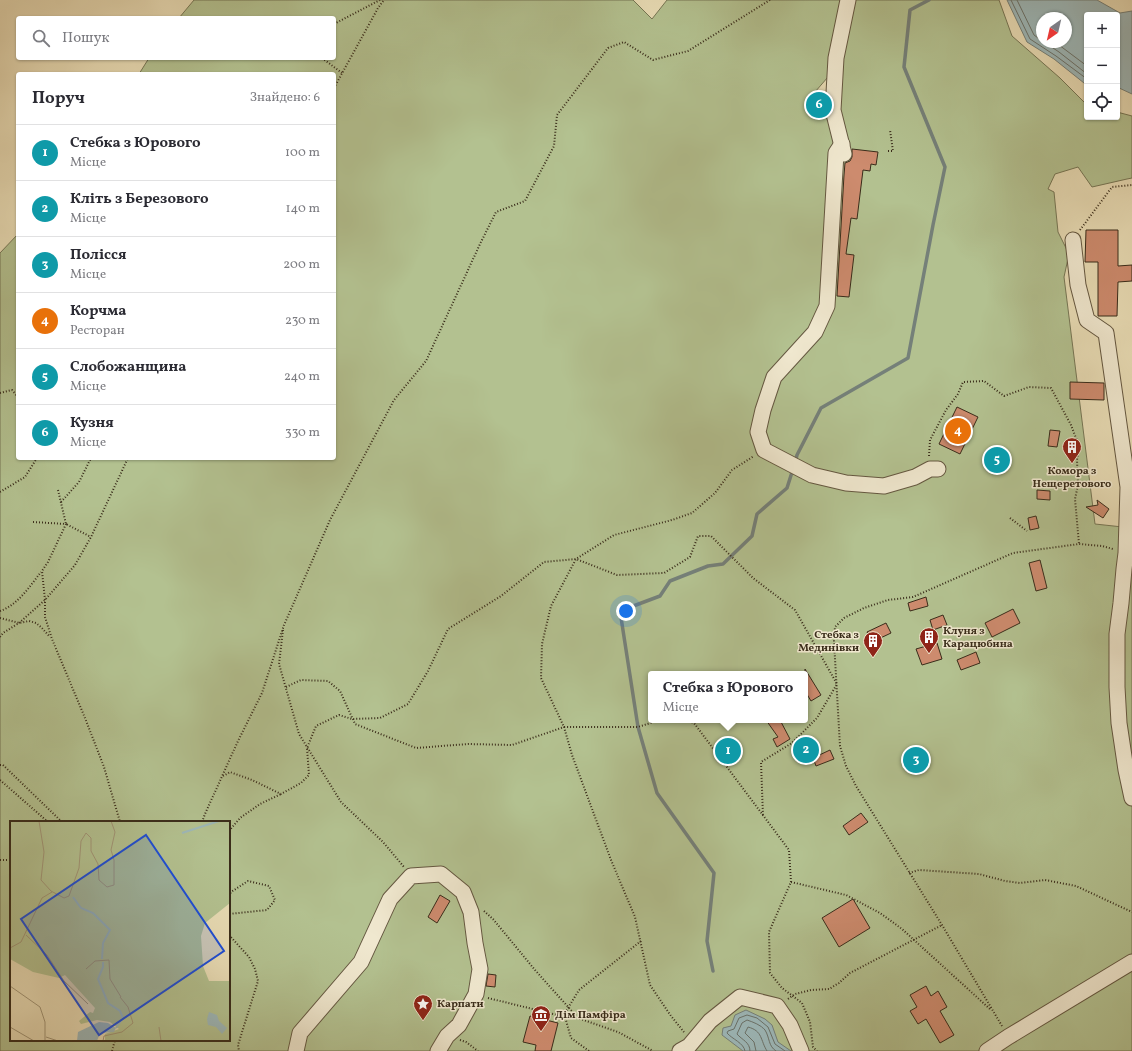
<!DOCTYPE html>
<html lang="uk">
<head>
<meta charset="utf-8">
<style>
  :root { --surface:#fff; --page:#f7f7f7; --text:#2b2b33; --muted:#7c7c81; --line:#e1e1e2; --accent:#8f2418 }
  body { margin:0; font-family:Vollkorn,serif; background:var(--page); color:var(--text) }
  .controls { position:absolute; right:12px; top:12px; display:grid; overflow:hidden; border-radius:4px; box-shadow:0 1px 3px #0004 }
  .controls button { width:36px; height:36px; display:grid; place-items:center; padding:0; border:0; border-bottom:1px solid var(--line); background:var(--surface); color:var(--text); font:20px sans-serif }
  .compass { position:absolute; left:1036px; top:12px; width:36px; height:36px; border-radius:50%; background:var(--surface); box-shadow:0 1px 3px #0004; rotate:214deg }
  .you { position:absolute; left:626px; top:611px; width:14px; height:14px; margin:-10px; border:3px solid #fff; border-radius:50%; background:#1a73e8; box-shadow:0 0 0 6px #1a73e833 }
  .badge { display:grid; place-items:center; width:26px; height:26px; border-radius:50%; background:var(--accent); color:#fff; font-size:13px; font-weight:700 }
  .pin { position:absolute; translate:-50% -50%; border:2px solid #fff; box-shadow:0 1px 4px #0006 }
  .popup { position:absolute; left:648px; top:671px; width:160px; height:52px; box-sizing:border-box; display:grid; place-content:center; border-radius:4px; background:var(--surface); filter:drop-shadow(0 1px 3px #0005); font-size:13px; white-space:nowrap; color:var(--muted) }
  .popup b { font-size:15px; color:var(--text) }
  .popup::after { content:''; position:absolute; left:50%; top:100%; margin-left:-8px; border:8px solid transparent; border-top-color:var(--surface) }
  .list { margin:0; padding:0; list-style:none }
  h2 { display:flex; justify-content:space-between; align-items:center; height:52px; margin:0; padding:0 16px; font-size:17px }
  h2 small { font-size:13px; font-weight:400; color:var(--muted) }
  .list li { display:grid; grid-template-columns:26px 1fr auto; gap:12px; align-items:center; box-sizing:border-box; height:56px; padding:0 16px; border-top:1px solid var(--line) }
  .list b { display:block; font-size:15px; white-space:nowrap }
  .list p { margin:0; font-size:13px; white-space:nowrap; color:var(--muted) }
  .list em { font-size:13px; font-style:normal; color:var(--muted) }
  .icon { flex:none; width:22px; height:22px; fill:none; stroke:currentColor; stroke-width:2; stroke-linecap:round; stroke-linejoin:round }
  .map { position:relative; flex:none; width:1132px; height:1051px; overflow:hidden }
  .search { position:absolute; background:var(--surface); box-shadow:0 1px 3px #0004; left:16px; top:16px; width:320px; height:44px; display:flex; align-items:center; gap:10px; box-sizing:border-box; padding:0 14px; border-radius:4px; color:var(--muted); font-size:15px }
  .panel { position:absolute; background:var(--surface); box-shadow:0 1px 3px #0004; left:16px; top:72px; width:320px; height:388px; border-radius:4px }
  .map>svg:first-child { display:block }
  .green { fill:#b3c190; stroke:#767655; fill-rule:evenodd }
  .water { fill:#9db8b9; stroke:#758079; fill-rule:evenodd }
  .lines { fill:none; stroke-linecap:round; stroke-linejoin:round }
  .shore { stroke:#6b726a; stroke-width:1 }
  .stream { stroke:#758079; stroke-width:3.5 }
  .building { fill:#cd8b6e; stroke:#392c1a }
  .minor-casing { stroke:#655841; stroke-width:17 }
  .path { stroke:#392c1a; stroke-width:2; stroke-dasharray:1 2; stroke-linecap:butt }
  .minor { stroke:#f0e8cf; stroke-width:15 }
  .labels { text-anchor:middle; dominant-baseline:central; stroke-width:3; stroke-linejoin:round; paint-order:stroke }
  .poi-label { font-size:11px; font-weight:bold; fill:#392c1a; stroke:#f0e8cf; text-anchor:start }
  .inset-river { fill:none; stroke:#9db8b9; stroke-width:2 }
  .inset-road { fill:none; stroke:#a29677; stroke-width:1 }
  .view { fill:#1d4ed8; fill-opacity:0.15; stroke:#1d4ed8; stroke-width:2 }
  .inset-edge { fill:none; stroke:#392c1a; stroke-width:2 }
</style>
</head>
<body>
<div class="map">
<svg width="1132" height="1051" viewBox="0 0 1132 1051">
  <rect width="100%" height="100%" fill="#e8dcb5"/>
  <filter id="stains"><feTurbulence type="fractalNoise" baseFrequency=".005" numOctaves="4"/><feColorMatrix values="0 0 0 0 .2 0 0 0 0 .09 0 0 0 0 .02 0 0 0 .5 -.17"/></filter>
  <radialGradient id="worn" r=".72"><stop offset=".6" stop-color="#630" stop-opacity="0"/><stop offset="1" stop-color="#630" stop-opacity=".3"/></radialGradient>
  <path class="green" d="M194,0H633L652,19L667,0H999L1012,36L1060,78L1087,105V117H1117V112L1132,116V178L1127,179L1092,187L1078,167L1055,174L1048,189L1054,192L1058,232L1069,254L1064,277L1095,524L1132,528V1051H0V253L18,234V458H334V74H139L149,58H334V18H179ZM834,70V100L815,92ZM651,674H805V720H651ZM11,822H229V1040H11Z"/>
  <g class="water">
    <path d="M1007,0H1097L1120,13L1132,11V94L1117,87V15H1087V83H1084L1054,59L1027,42ZM1042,18H1066V42H1042Z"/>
    <polygon points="746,1010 765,1019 772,1025 778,1042 791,1051 743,1051 722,1035 723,1028 731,1026 735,1015"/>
  </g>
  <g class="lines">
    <g class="shore">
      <polyline points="1011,0 1030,39 1056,56 1087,79"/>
      <polyline points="1017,0 1034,35 1042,41"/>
      <polyline points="1044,42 1059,52 1087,74"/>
      <polyline points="1055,42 1087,66"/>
      <path d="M745,1051C744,1043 732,1039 727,1033L728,1031L734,1029L739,1018L747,1015L757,1018L768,1027L775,1044L785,1051"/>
      <path d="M750,1051C750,1042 742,1040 737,1034L742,1023L747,1020C753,1022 761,1025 765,1030C770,1038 768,1046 776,1051"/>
      <path d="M756,1051L754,1042L745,1033L748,1027C763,1031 760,1040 767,1051"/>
    </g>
    <g class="stream">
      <polyline points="795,463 797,455 821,408 908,358 933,225 945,167 904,67 910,10 929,0"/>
      <polyline points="713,971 707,941 714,873 657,793 638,727 620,611 660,596 670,581 708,566 723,564 752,536 757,514 787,488 793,469"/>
    </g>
  </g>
  <g class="building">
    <polygon points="811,100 825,100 824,109 811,110"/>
    <polygon points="852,149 878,152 876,165 871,164 870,171 863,170 857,219 851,218 846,254 854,255 849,297 837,296 844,175 845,163 850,161 852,157"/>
    <polygon points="1086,230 1118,230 1118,266 1132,265 1132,281 1118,282 1117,316 1098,316 1098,262 1085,262"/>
    <polygon points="1070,382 1104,383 1104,400 1070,399"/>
    <polygon points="957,407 978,417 960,454 939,444"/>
    <polygon points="1050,430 1060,431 1057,447 1048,446"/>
    <polygon points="1037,490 1050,491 1050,500 1037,499"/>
    <polygon points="1097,500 1109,509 1103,518 1086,507 1098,505"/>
    <polygon points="1036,516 1039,528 1030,530 1028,518"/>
    <polygon points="1040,560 1047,588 1036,591 1029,563"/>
    <polygon points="926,597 928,606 910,611 908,603"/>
    <polygon points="1013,609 1020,623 992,637 985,623"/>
    <polygon points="943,615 947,625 933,630 930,620"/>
    <polygon points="886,623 891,633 872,642 867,632"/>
    <polygon points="937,643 942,659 922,665 916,649"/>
    <polygon points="976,652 980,663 961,670 957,660"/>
    <polygon points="805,669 821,695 811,701 805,691"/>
    <polygon points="766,720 780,720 790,739 777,747 773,739 778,737"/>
    <polygon points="830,750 834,759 816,766 813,758"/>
    <polygon points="861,813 868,822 849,835 843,826"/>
    <polygon points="440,895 450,901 437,923 428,917"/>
    <polygon points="853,899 870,928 839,947 822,918"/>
    <polygon points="488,974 496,975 495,987 486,986"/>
    <polygon points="926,986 931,996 938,991 947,1007 940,1011 954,1035 940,1043 926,1019 918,1024 910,1011 917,1007 910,995"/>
    <polygon points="530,1016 558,1023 551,1051 535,1051 536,1045 523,1042"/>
  </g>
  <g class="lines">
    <defs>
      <g id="minor">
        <polyline points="842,144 836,153 827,306 815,332 774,377 763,410 758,432 764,450 812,475 846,483 884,486 915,477 930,469 938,469"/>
        <polyline points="844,154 833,110 836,58 848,0"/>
        <polyline points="1073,240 1078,285 1087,320 1106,333 1128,487 1126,553 1124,569 1121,603 1117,634 1117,687 1119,723 1126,770 1132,798"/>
        <polyline points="296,1051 300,1033 361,962 390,899 411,876 441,874 463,892 471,912 475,943 480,969 476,994 459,1025 447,1036 438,1051"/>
        <polyline points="680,1051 689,1046 710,1021 740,997 777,1006 790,1025 801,1051"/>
        <polyline points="987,1051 1008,1037 1132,962"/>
      </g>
    </defs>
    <use href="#minor" class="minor-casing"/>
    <g class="path">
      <polyline points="334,24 380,0"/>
      <polyline points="322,58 342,73"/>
      <polyline points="334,88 378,8 384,0"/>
      <polyline points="888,151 893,151 890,130"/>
      <polyline points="1080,230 1112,187 1132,185"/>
      <polyline points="0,393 12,390 18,397"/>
      <polyline points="929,456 930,440 946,410 958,394 963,382 984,381 1004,396 1029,387 1051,388 1071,425 1079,446 1077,460 1078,485 1075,499 1079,544"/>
      <polyline points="58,490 66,524 91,537"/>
      <polyline points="0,492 25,477 37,458"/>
      <polyline points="61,502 79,482 91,458"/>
      <polyline points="1010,518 1027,531"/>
      <polyline points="33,522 66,524 48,562 42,571 45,600 45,617 52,639 85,718 104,767 120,822"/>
      <path d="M0,611C18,605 30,586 41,572"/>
      <polyline points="0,618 19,623 29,621 36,623 42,628 50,637"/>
      <polyline points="283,630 279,664 299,734 341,802 383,842 404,867"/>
      <polyline points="0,637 3,633 19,623 45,600 75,565 91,537 128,458"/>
      <polyline points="286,687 301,680 328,681 340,691 355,724 416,748 468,744 512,745 564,727 572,755 611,860 635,917 650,985 671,1016 684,1032"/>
      <polyline points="660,720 638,727 564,727 541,678 542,644 551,606 576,559 614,535 672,520 692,513 715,493 732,470 754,456"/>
      <polyline points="683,720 694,723 789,850 791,882 769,932 770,973 782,988 802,1003 810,1022 813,1047 817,1051"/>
      <polyline points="0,765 3,765 62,822"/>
      <polyline points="223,776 230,772 252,780 281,794 301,783 309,775 307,748 316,726 339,715 352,719 380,718 408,704 428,671 448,629 501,596 544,562 576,559 617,575 664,573 690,557 698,536 711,536 753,578 795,610 837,684 817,718 792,743 761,762 763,816"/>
      <polyline points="0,780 48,822"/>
      <polyline points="202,822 205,814 238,741 262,693 284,625 330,520 394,400 426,361 480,244 496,212 525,201 554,146 557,115 608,48 624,42 653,60 688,51 770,0"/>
      <polyline points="229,831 240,818 260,804 281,794"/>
      <polyline points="0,860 11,860"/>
      <polyline points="909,873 919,870 979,874 1005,881 1020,883 1045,880 1076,886 1132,912"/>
      <polyline points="791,882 846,895 880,913 902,929 991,1010"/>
      <polyline points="229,896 231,892 248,881 269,886 275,900 267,910 229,914"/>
      <polyline points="484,911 493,919 535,970 578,1018 618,1032 653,1051"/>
      <polyline points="229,935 249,957 255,969 258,981 238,1045 239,1051"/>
      <polyline points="488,998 565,1017"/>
      <polyline points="788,999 795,994 811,990 829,989 839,983 850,973 942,925"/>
      <polyline points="1002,1026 942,925 856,786 846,766 840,746 834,641 835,627 844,618 864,608 888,600 913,597 1013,553 1079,544 1102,546 1113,549"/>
      <polyline points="460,1040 466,1042 478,1051"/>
      <polyline points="112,1051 115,1040"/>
      <polyline points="589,1051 571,1038 565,1017 565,1013 579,990 641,941"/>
    </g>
    <use href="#minor" class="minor"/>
  </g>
  <defs>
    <symbol id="building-pin" viewBox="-11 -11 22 30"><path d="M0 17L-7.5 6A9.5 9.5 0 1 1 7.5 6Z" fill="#8f2418" stroke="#f0e8cf"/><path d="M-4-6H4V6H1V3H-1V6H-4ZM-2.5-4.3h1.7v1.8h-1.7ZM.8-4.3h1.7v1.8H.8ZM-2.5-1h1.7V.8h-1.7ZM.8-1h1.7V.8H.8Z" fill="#fff"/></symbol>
    <symbol id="sight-pin" viewBox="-11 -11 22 30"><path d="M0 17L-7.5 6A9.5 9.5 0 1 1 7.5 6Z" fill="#8f2418" stroke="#f0e8cf"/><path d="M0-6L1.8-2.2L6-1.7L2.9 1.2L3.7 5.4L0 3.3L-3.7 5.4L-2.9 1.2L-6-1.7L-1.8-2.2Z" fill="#fff"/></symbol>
    <symbol id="museum-pin" viewBox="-11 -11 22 30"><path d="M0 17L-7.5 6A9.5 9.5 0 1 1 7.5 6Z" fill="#8f2418" stroke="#f0e8cf"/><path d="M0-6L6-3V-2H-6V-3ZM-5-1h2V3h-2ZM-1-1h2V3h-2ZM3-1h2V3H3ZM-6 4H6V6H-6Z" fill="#fff"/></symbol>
  </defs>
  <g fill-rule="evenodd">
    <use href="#building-pin" x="1061" y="436" width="22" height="30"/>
    <use href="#building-pin" x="918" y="626" width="22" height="30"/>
    <use href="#building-pin" x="862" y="630" width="22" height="30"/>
    <use href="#sight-pin" x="412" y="993" width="22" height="30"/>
    <use href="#museum-pin" x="530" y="1004" width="22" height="30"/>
  </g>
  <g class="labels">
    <g class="poi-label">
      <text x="1072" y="471" text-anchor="middle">Комора з<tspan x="1072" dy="13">Нещеретового</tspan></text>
      <text x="943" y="631">Клуня з<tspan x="943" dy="13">Карацюбина</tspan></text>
      <text x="859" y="635" text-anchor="end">Стебка з<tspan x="859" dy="13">Мединівки</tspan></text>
      <text x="437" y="1004">Карпати</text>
      <text x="555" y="1015">Дім Памфіра</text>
    </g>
  </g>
  <g transform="translate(10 821)">
    <rect width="220" height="220" fill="#e8dcb5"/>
    <path d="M0,0H220V82L195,102L191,115L193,145L199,160H220V220H95V213L109,208L100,201L87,199L71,203L69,200L80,191L83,192L85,187L55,154L49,157L23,151L0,138Z" fill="#b3c190"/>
    <path d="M199,191L207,194L209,200L217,207L212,213L206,206L198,204L197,198ZM89,201L98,202L106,207L104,211L90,212L87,220H67L68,211Z" fill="#9db8b9"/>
    <path class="inset-river" d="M172,12L209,0M63,76L71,87L83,92L100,109L93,122L92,138M93,141V146L88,158L98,182L110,190L113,197L106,207"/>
    <path class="inset-road" d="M29,0L34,31L31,59L41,70L54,77L59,75L69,47L71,20L76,12L81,17V30L88,43L89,59L97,66L104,64V39L101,29L105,11L101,0M16,114L37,134L54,160L78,183M0,127L11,121L32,77L42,71M76,148L85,140L99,139L100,158L111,176M0,165L30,186L35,201V220M0,206L24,220M149,206L151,220M36,216L48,220M93,220L94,215L112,211L123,202L118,186L110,176"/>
    <path class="view" d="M136,14L214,130L89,214L11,98Z"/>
    <rect width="220" height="220" class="inset-edge"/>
  </g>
  <rect width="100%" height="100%" filter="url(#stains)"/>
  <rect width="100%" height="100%" fill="url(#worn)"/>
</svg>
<div class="controls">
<button>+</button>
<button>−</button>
<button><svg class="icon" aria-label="locate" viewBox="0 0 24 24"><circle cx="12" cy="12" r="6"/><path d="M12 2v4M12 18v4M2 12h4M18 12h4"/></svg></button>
</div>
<svg class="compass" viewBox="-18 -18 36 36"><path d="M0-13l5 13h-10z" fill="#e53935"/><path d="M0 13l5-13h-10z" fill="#7c7c81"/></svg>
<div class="you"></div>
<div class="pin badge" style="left:728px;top:751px;background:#0f9aa8">1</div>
<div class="popup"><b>Стебка з Юрового</b>Місце</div>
<div class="pin badge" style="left:806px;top:750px;background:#0f9aa8">2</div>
<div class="pin badge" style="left:916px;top:760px;background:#0f9aa8">3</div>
<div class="pin badge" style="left:958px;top:431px;background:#e8710a">4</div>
<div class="pin badge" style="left:997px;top:460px;background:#0f9aa8">5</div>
<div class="pin badge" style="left:819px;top:105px;background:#0f9aa8">6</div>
<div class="search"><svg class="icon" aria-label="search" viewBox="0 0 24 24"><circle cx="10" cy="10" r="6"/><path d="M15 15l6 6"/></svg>Пошук</div>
<section class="panel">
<h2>Поруч<small>Знайдено: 6</small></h2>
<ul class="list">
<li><span class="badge" style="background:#0f9aa8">1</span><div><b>Стебка з Юрового</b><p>Місце</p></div><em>100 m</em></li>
<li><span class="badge" style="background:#0f9aa8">2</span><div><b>Кліть з Березового</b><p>Місце</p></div><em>140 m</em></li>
<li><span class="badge" style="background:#0f9aa8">3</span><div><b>Полісся</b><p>Місце</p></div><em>200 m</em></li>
<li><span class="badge" style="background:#e8710a">4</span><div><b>Корчма</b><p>Ресторан</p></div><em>230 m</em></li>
<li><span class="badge" style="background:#0f9aa8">5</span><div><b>Слобожанщина</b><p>Місце</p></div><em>240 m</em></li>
<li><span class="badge" style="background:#0f9aa8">6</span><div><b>Кузня</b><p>Місце</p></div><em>330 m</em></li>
</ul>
</section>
</div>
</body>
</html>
